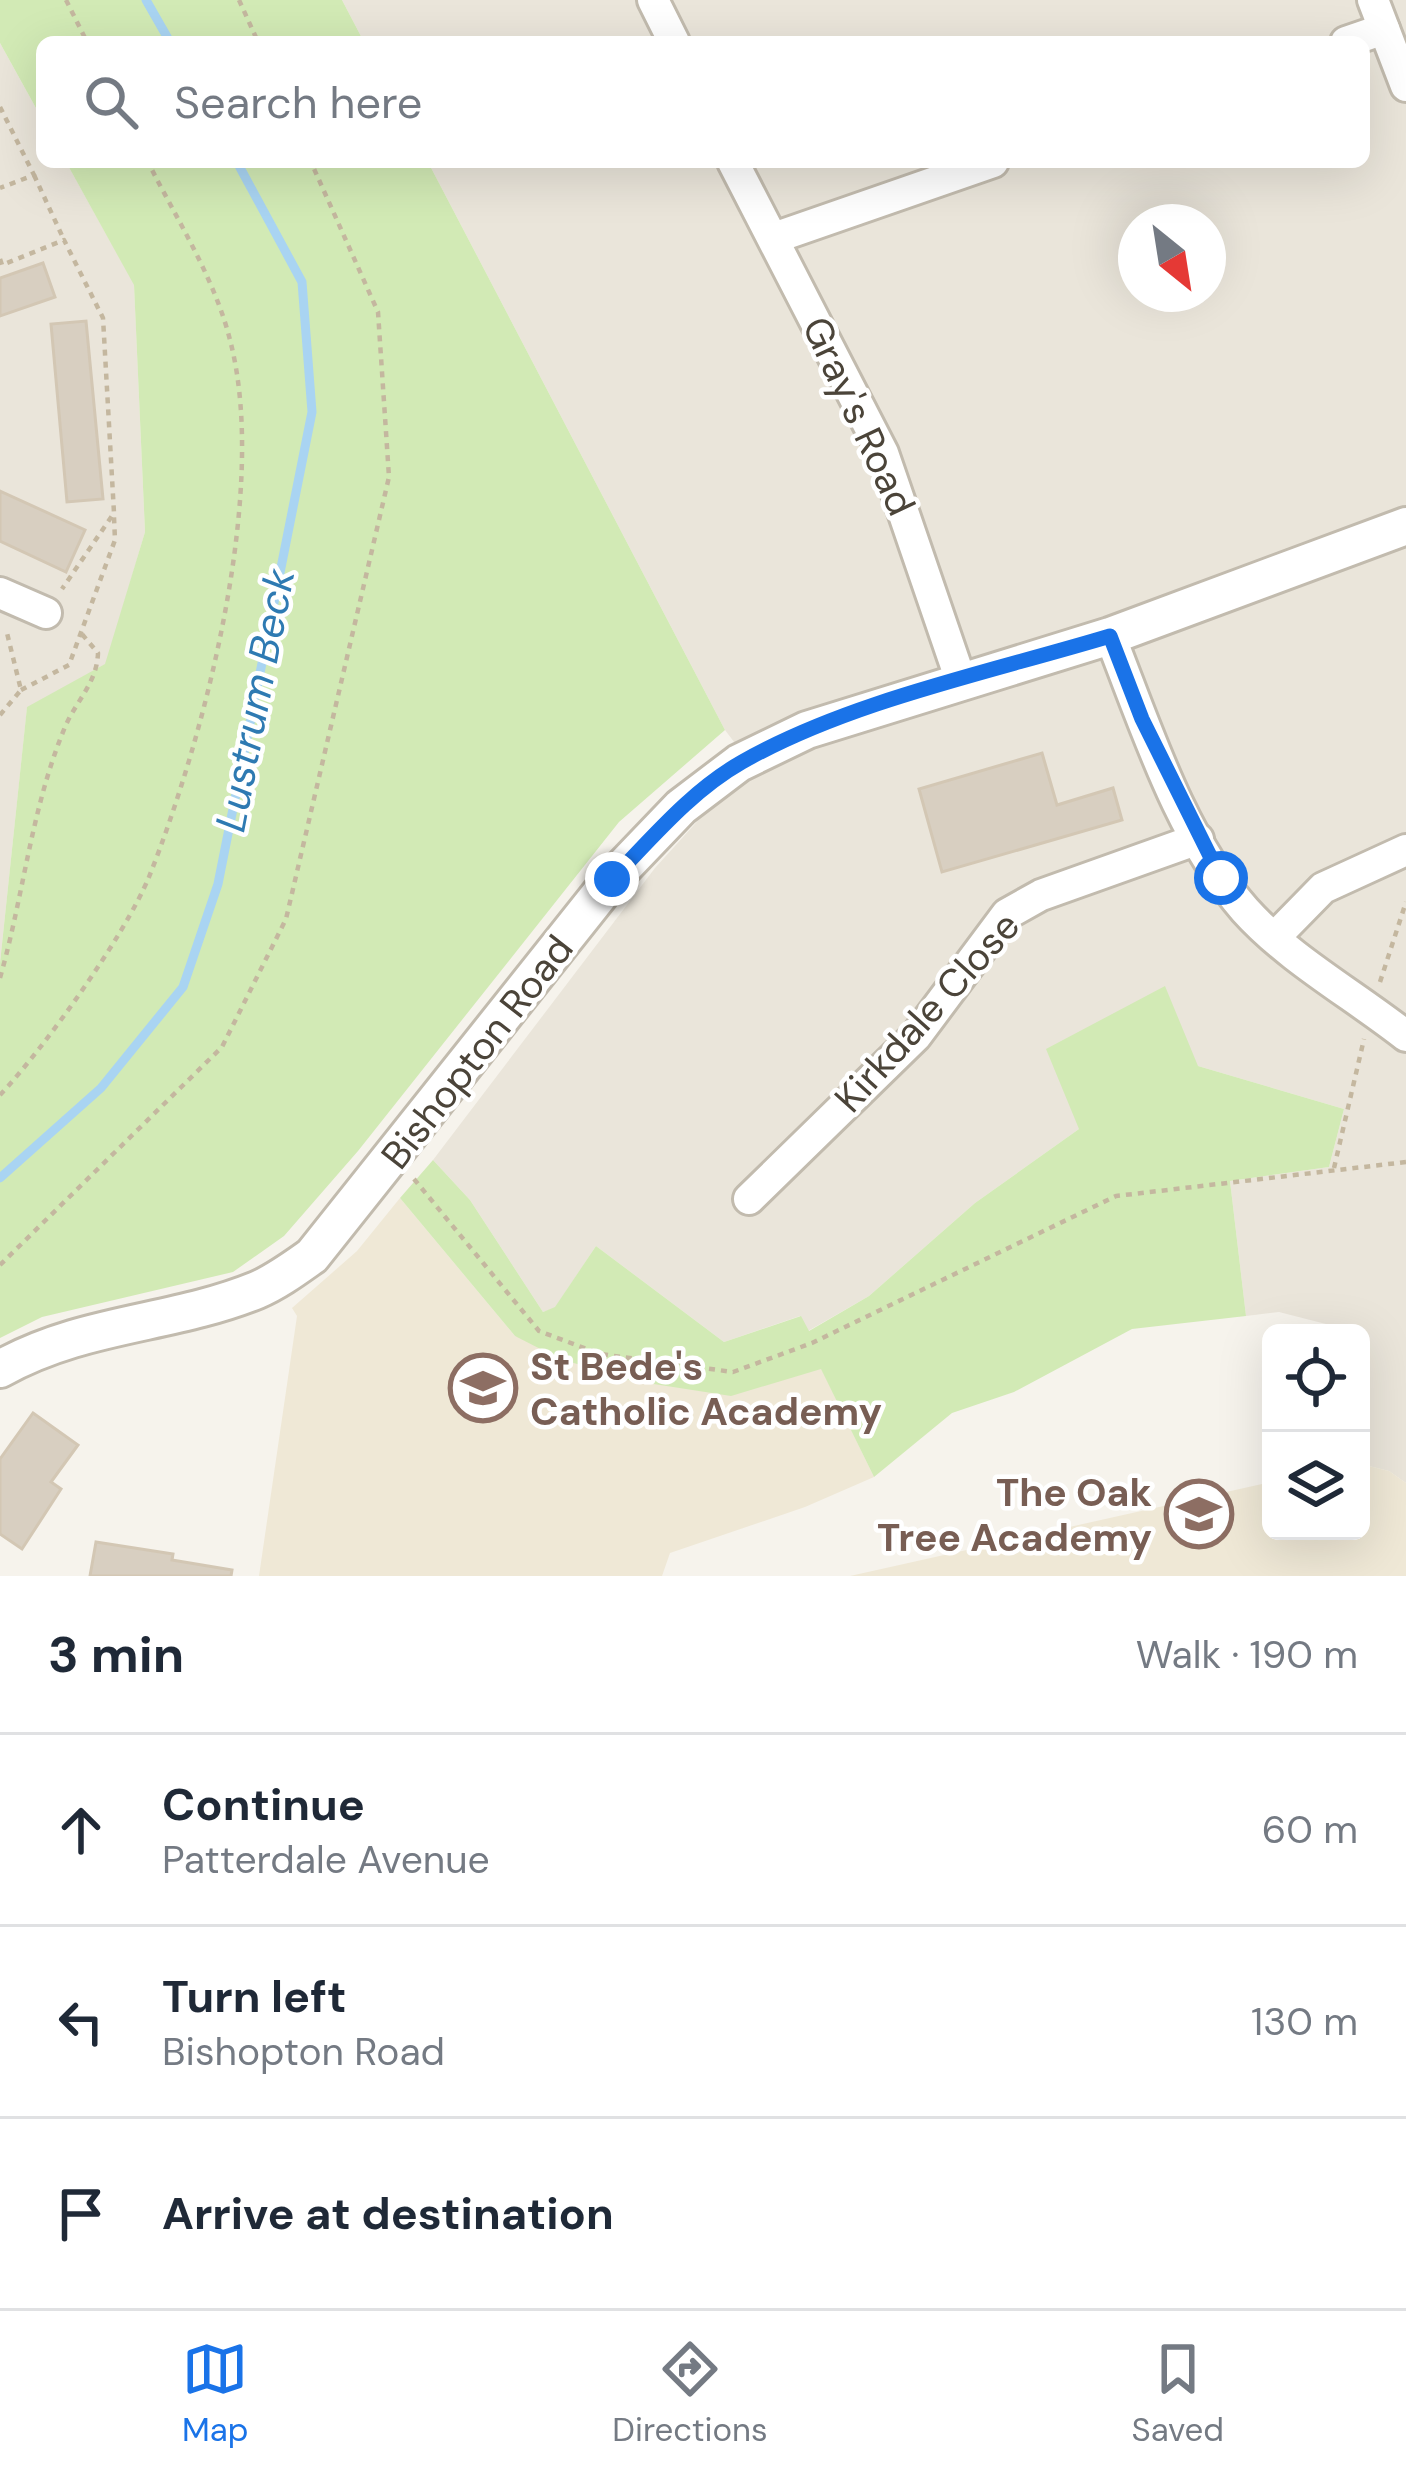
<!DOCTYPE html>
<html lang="en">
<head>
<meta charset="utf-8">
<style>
  :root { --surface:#fff; --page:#f2f2f3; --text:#1f2937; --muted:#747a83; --line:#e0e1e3; --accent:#1a73e8 }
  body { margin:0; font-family:"DM Sans",sans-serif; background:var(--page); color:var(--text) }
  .controls { position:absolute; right:36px; bottom:36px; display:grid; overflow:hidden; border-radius:18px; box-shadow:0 12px 48px #0002 }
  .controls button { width:108px; height:108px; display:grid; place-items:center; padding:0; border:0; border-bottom:3px solid var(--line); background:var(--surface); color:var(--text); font:60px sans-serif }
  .compass { position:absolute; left:1118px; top:204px; width:108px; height:108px; border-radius:50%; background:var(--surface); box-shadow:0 12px 48px #0002; rotate:150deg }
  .stop { position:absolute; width:36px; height:36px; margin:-27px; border:9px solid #1a73e8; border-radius:50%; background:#fff }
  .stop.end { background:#1a73e8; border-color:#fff; box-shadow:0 3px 12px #0008 }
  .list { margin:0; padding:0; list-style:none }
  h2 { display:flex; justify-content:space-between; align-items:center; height:156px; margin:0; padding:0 48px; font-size:51px }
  h2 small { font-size:39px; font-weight:400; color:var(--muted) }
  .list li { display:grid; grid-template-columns:78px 1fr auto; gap:36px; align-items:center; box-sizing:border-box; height:192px; padding:0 48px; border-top:3px solid var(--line) }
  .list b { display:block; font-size:45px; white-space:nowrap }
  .list p { margin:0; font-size:39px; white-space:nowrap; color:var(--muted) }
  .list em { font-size:39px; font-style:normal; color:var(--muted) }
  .icon { flex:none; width:66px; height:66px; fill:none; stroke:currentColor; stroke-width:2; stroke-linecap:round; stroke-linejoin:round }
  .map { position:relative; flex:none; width:1406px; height:1576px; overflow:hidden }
  .search { position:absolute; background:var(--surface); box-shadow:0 12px 48px #0002; left:36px; right:36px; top:36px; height:132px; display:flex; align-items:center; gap:30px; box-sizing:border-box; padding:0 42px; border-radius:18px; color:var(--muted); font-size:45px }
  .sheet { height:732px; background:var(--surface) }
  nav { display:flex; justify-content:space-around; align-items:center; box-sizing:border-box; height:168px; border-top:3px solid var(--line); background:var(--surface); font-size:33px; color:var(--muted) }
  nav a { display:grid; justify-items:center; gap:6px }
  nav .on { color:var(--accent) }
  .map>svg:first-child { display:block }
  .residential { fill:#eae5da; fill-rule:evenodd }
  .education { fill:#efe8d6 }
  .green { fill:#d2eab5 }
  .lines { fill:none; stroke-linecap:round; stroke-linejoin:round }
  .stream { stroke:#a9d4f2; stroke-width:9 }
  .building { fill:#d8cfc1; stroke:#d3c7b4; stroke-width:3 }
  .minor-casing { stroke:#c2bbae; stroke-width:36 }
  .tertiary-casing { stroke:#c2bbae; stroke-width:42 }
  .path { stroke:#c4b79f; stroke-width:4.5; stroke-dasharray:6 6; stroke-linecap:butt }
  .minor { stroke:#fff; stroke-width:30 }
  .tertiary { stroke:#fff; stroke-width:36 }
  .route { stroke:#1a73e8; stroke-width:15 }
  .labels { text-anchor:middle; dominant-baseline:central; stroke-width:9; stroke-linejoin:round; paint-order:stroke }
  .street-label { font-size:39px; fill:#4b4439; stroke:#fff }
  .education-label { font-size:39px; font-weight:bold; fill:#785e54; stroke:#fff; text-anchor:start }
  .water-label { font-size:42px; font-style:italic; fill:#2e7ab2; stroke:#fff }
</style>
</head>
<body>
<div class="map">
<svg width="1406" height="1576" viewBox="0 0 1406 1576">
  <rect width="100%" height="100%" fill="#f6f3ec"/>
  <g class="residential">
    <path d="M342,0H1406V1483L1389,1471L1361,1464V1333L1279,1312L1246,1316L1230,1181L1329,1167L1344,1109L1198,1066L1079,1129L975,1203L869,1296L808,1331L800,1316L724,1342L596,1246L555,1308L543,1312L470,1200L433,1160L655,868L750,763L725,730L428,162H1364V42H364ZM1136,222H1208V294H1136Z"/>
    <polygon points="0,43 42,119 42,162 66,162 134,284 145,532 106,664 27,708 0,963"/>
  </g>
  <g class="education">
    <polygon points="400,1198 515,1336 731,1395 821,1368 874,1477 805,1507 670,1553 662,1576 259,1576 297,1316 292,1308 357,1251"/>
    <polygon points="1361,1464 1389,1471 1406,1483 1406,1576 850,1576 1271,1482 1271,1531 1361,1531"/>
  </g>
  <g class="green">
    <polygon points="0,0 342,0 364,42 42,42 42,119 0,43"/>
    <polygon points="66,162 428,162 725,730 619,822 358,1151 284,1236 233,1272 42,1317 0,1338 0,963 27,707 105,664 145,532 134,285"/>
    <polygon points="1165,986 1198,1066 1344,1109 1329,1167 1230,1181 1246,1316 1132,1329 1014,1392 952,1413 874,1477 821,1369 731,1396 628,1380 558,1358 515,1336 400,1198 433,1160 470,1200 543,1312 555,1307 596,1246 724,1342 801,1316 809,1331 869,1296 975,1203 1079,1129 1046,1049"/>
  </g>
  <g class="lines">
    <g class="stream">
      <polyline points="146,0 170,42"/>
      <polyline points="0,1178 101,1088 183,987 218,884 312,412 302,282 237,162"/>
    </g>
  </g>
  <g class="building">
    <polygon points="43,263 55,297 0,316 0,278"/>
    <polygon points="86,321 103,499 67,502 51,324"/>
    <polygon points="0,491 85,530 66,572 0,541"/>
    <polygon points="1042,753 1057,805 1113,788 1122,820 942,872 919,789"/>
    <polygon points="33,1413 78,1445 51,1482 61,1489 22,1549 0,1534 0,1459"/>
    <polygon points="96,1542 173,1554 172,1560 232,1570 231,1576 90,1576"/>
  </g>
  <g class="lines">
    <defs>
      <g id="minor">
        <polyline points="653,0 674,42"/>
        <polyline points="1373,0 1406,86"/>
        <polyline points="1346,42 1384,29"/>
        <polyline points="733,162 883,453 961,681"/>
        <polyline points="774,238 993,162"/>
        <polyline points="0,593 46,613"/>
        <path d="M1110,636C1146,727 1180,836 1245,910C1289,959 1354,995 1406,1036"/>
        <polyline points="1275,937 1323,888 1406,850"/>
        <polyline points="749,1199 916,1036 1007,914 1041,895 1198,839"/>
      </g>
      <path id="tertiary" d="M0,1369C84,1322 171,1325 257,1290C276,1282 295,1268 312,1256L612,879L681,807L739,763L807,730L1110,636L1406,526"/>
    </defs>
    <use href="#minor" class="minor-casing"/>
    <use href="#tertiary" class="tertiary-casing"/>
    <g class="path">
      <polyline points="66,0 87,42"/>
      <polyline points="239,0 258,42"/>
      <polyline points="0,107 34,175 0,188"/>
      <polyline points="34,175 64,240"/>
      <polyline points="0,259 2,265 64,240 103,318 114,513 62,589"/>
      <polyline points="21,690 69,665 115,540 114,517"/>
      <polyline points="0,715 21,690 6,629"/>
      <path d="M0,978C24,894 31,809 65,727C76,701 97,683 98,653L81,633"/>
      <polyline points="1380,982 1406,902"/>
      <path d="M0,1095C45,1047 124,937 149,877C205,736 268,492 231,344C216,280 177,220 148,162"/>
      <polyline points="1334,1168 1364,1039"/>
      <polyline points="414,1179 539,1331 600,1354 733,1372 812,1343 1116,1196 1406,1162"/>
      <polyline points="0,1265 222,1047 286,919 389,477 378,312 311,162"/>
    </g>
    <use href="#minor" class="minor"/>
    <use href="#tertiary" class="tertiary"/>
  </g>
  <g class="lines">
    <path class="route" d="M612,879C652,838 691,791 742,762C849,701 991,672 1110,636L1142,719L1221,878"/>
  </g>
  <defs>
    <symbol id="school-ring" viewBox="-11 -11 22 22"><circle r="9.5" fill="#fff" stroke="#8d6e63" stroke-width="1.5"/><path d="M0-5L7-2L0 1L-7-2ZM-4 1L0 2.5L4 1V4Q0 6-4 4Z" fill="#8d6e63"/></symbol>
  </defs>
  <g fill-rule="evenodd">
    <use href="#school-ring" x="445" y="1350" width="76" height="76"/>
    <use href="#school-ring" x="1161" y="1476" width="76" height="76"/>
  </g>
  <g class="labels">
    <g class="street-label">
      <text transform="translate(859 416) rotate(65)">Gray's Road</text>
      <text transform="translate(927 1012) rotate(-48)">Kirkdale Close</text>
      <text transform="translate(477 1052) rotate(-52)">Bishopton Road</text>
    </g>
    <g class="education-label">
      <text x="530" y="1366">St Bede's<tspan x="530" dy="45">Catholic Academy</tspan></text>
      <text x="1152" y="1492" text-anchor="end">The Oak<tspan x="1152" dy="45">Tree Academy</tspan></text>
    </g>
    <g class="water-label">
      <text transform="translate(255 700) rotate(-79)">Lustrum Beck</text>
    </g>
  </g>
</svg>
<div class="controls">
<button><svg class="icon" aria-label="locate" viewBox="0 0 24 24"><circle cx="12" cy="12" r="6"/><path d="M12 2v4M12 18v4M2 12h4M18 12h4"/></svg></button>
<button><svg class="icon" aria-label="layers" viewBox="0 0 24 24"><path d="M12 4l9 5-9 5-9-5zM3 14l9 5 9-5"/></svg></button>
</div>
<svg class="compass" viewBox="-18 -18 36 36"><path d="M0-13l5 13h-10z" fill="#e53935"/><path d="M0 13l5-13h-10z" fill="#747a83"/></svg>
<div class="stop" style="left:1221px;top:878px"></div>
<div class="stop end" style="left:612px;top:879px"></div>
<div class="search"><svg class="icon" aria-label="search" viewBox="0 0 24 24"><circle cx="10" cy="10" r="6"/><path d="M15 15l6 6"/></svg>Search here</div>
</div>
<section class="sheet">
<h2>3 min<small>Walk · 190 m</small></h2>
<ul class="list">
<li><svg class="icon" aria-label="ahead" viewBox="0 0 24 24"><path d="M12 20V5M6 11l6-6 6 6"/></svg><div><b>Continue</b><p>Patterdale Avenue</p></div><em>60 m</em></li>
<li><svg class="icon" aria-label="left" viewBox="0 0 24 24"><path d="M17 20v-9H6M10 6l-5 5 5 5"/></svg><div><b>Turn left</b><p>Bishopton Road</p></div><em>130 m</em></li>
<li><svg class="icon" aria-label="arrive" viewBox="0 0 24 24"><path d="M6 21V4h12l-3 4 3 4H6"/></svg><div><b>Arrive at destination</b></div></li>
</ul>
</section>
<nav>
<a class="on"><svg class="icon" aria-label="map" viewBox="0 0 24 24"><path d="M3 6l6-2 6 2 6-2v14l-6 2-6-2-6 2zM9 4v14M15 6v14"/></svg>Map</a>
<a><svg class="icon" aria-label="directions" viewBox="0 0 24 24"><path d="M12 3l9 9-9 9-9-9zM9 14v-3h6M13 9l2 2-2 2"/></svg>Directions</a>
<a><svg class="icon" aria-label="saved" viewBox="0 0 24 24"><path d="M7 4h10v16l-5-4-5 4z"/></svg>Saved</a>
</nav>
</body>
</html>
